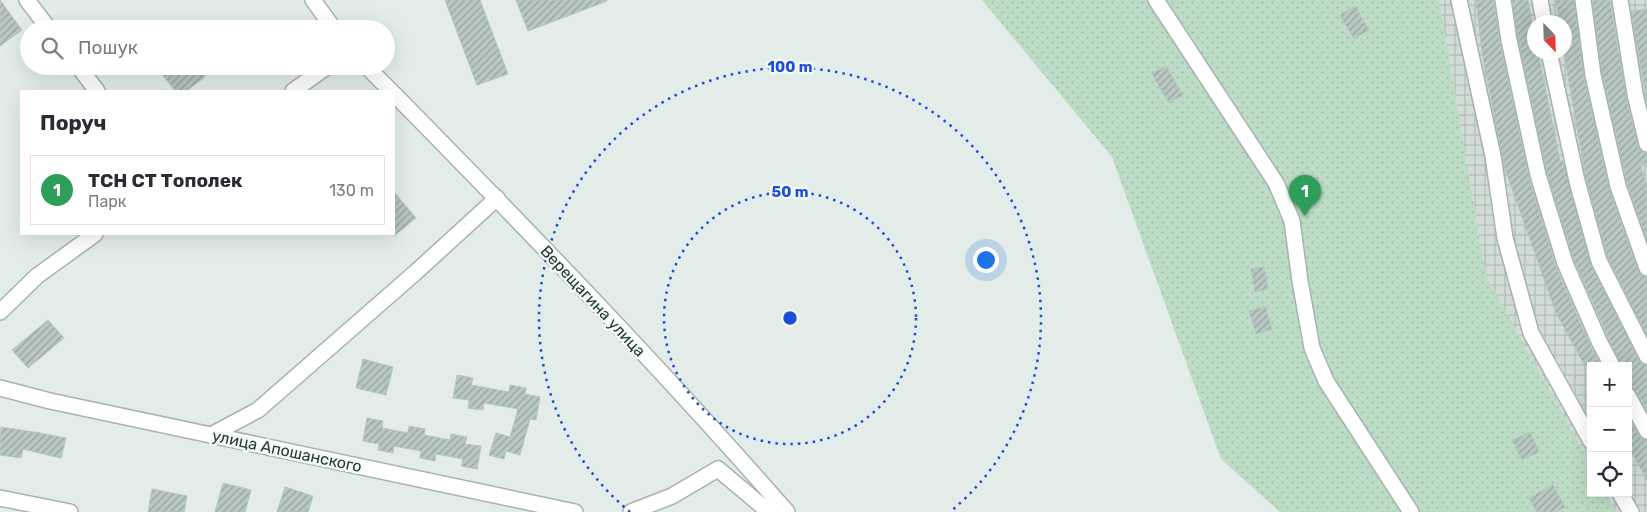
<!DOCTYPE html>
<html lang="uk">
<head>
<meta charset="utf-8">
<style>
  :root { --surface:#fff; --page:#f2f2f3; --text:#2b2b33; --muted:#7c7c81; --line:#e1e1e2; --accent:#1a73e8 }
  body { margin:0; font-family:Rubik,sans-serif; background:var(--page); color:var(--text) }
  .controls { position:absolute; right:15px; bottom:15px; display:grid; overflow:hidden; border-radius:0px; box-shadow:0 5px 20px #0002 }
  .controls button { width:45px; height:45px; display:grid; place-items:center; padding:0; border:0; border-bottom:1px solid var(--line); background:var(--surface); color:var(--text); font:25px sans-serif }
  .compass { position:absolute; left:1527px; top:15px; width:45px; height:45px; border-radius:50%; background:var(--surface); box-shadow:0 5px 20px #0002; rotate:157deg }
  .you { position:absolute; left:985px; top:259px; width:18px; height:18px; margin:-12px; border:4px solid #fff; border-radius:50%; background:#1a73e8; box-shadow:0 0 0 8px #1a73e833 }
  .badge { display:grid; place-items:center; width:32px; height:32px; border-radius:50%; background:var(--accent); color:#fff; font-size:16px; font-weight:700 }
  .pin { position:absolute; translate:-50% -41px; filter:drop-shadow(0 1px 2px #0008) }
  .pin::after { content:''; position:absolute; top:26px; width:18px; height:15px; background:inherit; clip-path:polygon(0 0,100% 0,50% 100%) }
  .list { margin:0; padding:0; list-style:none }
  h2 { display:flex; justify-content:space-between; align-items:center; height:65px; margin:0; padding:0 20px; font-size:21px }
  h2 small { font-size:16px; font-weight:400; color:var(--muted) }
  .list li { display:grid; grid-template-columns:32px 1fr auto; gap:15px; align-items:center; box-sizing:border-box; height:70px; margin:0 10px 10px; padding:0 10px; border:1px solid var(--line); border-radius:0px }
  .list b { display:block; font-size:19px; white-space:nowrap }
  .list p { margin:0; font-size:16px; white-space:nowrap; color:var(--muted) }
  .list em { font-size:16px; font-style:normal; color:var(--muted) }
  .icon { flex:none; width:28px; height:28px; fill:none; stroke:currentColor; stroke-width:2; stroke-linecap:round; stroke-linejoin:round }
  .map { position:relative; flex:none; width:1647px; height:512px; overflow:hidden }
  .search { position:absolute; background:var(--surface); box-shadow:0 5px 20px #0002; left:20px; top:20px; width:375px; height:55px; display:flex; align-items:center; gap:12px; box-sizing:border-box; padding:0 18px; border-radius:28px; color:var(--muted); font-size:19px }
  .panel { position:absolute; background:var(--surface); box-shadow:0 5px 20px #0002; left:20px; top:90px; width:375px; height:145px; border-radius:0px }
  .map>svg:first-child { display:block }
  .industrial { fill:url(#industrial-grid); fill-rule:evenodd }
  .grass { fill:url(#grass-dots) }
  .building { fill:url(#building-hatch); stroke:#b6c6bf }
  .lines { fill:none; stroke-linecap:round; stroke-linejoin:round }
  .minor-casing { stroke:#a6b4af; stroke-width:18 }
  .minor { stroke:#fff; stroke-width:15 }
  .ring { fill:none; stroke:#1d4ed8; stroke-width:2.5; stroke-dasharray:2.5 5 }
  .labels { text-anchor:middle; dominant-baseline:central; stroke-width:5; stroke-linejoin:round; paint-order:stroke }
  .street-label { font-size:16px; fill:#233d36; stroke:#f3f9f6 }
  .centre { fill:#1d4ed8; stroke:#f3f9f6; stroke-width:2.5 }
  .ring-label { font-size:15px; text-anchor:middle; font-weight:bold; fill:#1d4ed8; stroke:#f3f9f6; stroke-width:5; stroke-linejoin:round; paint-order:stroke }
</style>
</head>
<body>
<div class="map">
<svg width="1647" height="512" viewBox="0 0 1647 512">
  <defs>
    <pattern id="industrial-grid" width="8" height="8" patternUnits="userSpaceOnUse" patternTransform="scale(1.25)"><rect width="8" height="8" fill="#d1dcd7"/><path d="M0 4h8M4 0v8" fill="none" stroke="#b3beb9"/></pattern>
    <pattern id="grass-dots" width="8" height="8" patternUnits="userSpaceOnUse" patternTransform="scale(1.25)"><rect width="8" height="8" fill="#bddcc5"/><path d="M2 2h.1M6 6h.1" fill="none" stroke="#a2beaa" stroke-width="1.8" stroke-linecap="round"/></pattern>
    <pattern id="building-hatch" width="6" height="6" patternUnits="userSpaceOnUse" patternTransform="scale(1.25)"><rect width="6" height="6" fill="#b8c7c1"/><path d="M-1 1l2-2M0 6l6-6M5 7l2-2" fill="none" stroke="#95a39e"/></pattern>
  </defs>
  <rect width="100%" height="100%" fill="#e3ece8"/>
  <path class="industrial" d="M1439,0H1647V512H1616L1606,493H1628V366H1591V465L1486,276ZM1534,22H1564V52H1534Z"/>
  <polygon class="grass" points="982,0 1439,0 1486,276 1591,465 1591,493 1606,493 1616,512 1280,512 1221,459 1112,157"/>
  <g class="building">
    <polygon points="0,0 22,30 0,46"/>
    <polygon points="445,0 480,0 508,74 477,85"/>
    <polygon points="516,0 607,0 607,1 528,31"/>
    <polygon points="1476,0 1494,0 1500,42 1529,178 1556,267 1590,345 1601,366 1585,366 1556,313 1504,166 1482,53"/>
    <polygon points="1512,0 1528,0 1534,34 1534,52 1538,52 1560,161 1563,161 1591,265 1639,360 1642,364 1647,365 1647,411 1636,391 1628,387 1628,366 1621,366 1574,260 1547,173 1518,38"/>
    <polygon points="1556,0 1574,0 1584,77 1609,188 1638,271 1641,275 1647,277 1647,335 1608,258 1586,179 1564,54 1564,22 1559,22"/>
    <polygon points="1592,0 1610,0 1626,96 1638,146 1641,151 1647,153 1647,163 1640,164 1647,185 1647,240 1627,183 1602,73"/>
    <polygon points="1355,6 1369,30 1354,39 1340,15"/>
    <polygon points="1647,9 1647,104 1631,11"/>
    <polygon points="156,66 197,66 205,77 186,91 175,91"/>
    <polygon points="1166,66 1183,95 1169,103 1152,74"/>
    <polygon points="394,192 416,218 394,236"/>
    <polygon points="1264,267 1268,289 1255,292 1251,269"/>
    <polygon points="1265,306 1272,329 1256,334 1249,311"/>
    <polygon points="48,320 64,338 28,368 12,350"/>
    <polygon points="363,359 393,367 386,395 356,388"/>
    <polygon points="457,375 473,378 471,385 509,392 510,385 526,388 525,394 540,397 536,420 530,419 520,455 506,451 504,459 489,455 496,433 510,437 518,409 484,403 483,410 468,408 469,400 453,398"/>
    <polygon points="1628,416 1639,436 1643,439 1647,440 1647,480 1628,446"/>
    <polygon points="367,418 383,421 382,428 408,433 409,426 425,429 424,435 450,440 451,434 467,437 465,444 481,446 477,469 461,466 463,459 436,454 435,461 420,458 421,451 394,446 393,453 378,450 379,444 363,441"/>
    <polygon points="1,427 40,433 66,438 61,458 23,449 21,458 0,455"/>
    <polygon points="1530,432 1539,452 1522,460 1512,440"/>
    <polygon points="223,483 251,490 245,512 215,512"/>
    <polygon points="1553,485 1565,507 1556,512 1537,512 1529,498"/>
    <polygon points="285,487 313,496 308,512 277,512"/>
    <polygon points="152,489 187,496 184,512 148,512"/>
  </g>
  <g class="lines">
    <defs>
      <g id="minor">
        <polyline points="27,0 49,29"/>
        <polyline points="313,0 334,29"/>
        <polyline points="1156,0 1276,183 1292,221 1300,281 1312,348 1326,381 1411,512"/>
        <polyline points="1459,0 1493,156 1505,238 1531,333 1591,441"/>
        <polyline points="1503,0 1509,40 1538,175 1565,263 1599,341 1612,366"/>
        <polyline points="1540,0 1544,22"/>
        <polyline points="1583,0 1593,75 1618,186 1647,268"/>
        <polyline points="1620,0 1635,94 1647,144"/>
        <polyline points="1549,52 1577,181 1599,261 1647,356"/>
        <polyline points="78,66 97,91"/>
        <polyline points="366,66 391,91"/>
        <polyline points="293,91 328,66"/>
        <path d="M394,94C528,230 661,368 787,512"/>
        <polyline points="0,312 37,276 95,234"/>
        <polyline points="0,388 50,401 575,512"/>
        <polyline points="1628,396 1647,431"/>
        <polyline points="211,435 258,410 416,272 497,198"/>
        <polyline points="1620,493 1631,512"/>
        <polyline points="0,498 70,512"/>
        <polyline points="631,512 672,496 718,469 769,512"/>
      </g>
    </defs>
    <use href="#minor" class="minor-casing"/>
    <use href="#minor" class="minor"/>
  </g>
  <g class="ring">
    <circle cx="790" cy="318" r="126"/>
    <path d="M630 512A251 251 0 1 1 950 512"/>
  </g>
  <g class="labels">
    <g class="street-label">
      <text transform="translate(593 301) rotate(47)">Верещагина улица</text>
      <text transform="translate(287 451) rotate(12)">улица Апошанского</text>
    </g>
  </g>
  <circle cx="790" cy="318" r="8" class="centre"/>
  <g class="ring-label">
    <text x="790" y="72">100 m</text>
    <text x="790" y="197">50 m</text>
  </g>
</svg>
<div class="controls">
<button>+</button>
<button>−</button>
<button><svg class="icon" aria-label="locate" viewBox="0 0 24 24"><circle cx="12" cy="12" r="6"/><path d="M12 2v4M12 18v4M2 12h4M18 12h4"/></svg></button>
</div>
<svg class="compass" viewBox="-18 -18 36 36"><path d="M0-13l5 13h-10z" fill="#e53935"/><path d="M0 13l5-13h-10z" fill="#7c7c81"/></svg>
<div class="you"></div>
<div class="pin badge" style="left:1305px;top:216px;background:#2e9e5b">1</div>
<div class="search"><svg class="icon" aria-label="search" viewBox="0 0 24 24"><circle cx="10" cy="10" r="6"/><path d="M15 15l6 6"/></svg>Пошук</div>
<section class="panel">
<h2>Поруч<small></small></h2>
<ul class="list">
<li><span class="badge" style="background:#2e9e5b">1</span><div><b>ТСН СТ Тополек</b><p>Парк</p></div><em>130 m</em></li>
</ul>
</section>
</div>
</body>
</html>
